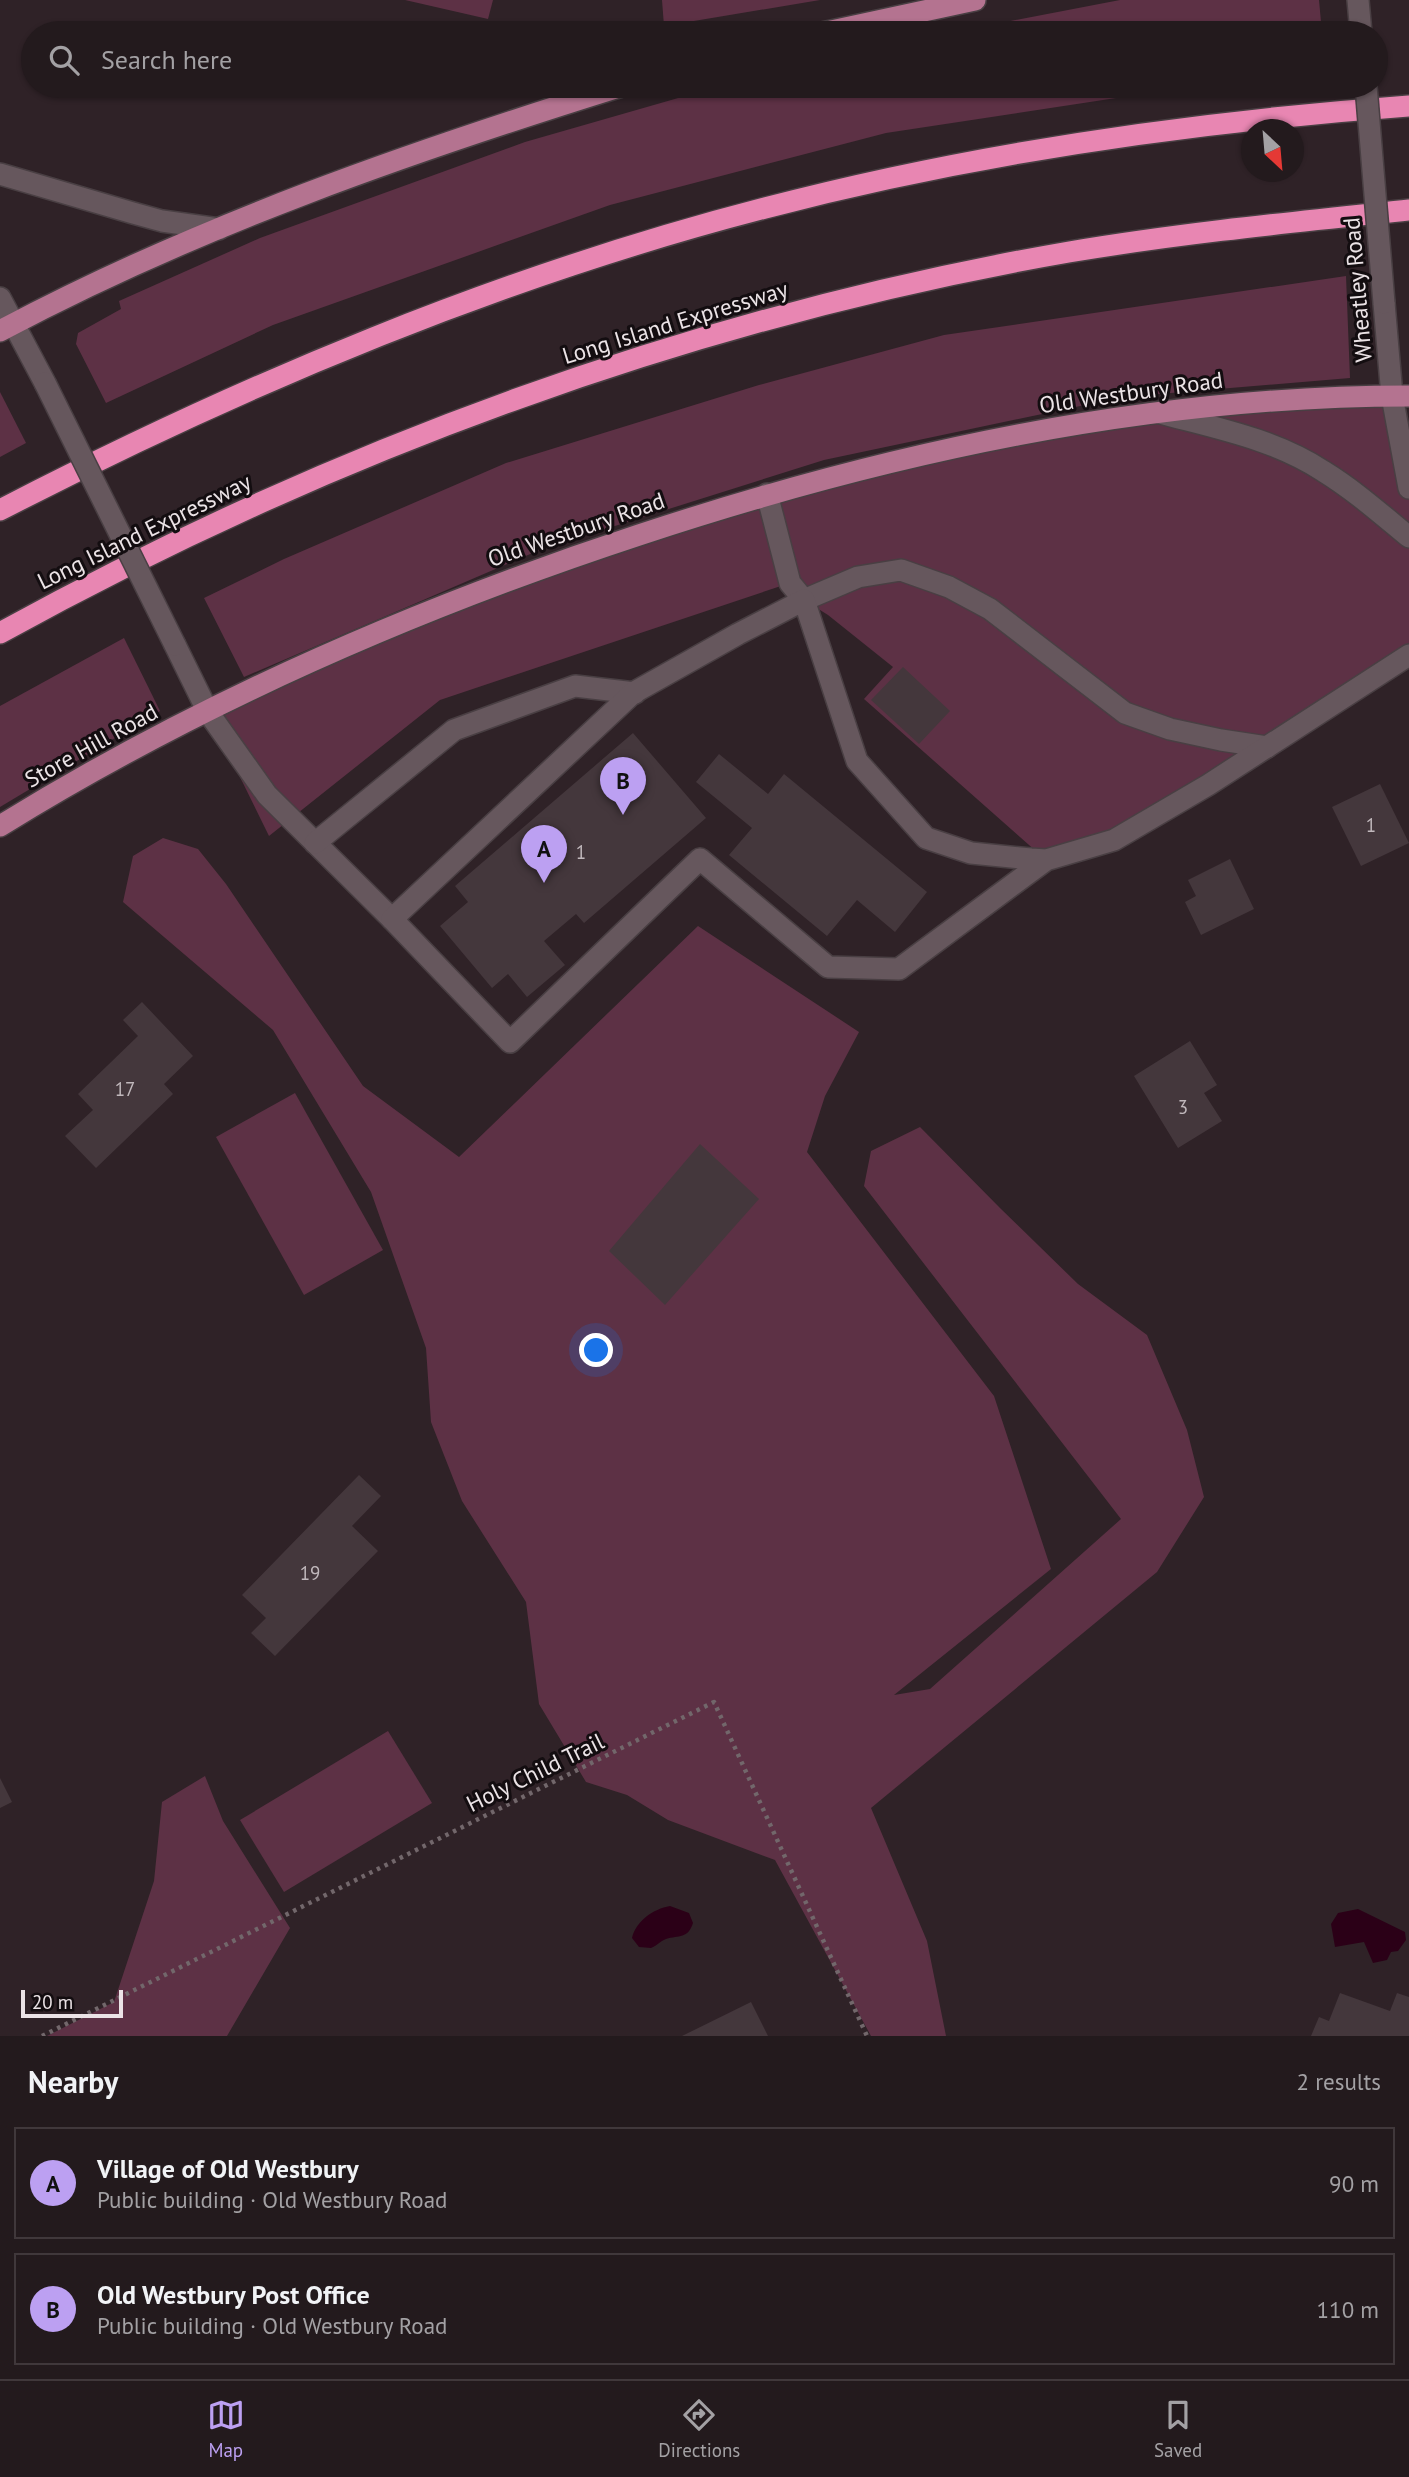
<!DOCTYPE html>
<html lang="en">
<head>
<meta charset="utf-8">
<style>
  :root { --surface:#231a1d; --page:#2f272a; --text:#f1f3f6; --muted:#a3a1a4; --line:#40383b; --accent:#bca0f2 }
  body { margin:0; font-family:"PT Sans",sans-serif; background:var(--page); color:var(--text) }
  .compass { position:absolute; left:1241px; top:119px; width:63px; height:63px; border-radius:50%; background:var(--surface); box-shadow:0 2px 5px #0004; rotate:154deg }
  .scale { position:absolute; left:21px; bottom:18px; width:102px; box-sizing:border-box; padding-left:7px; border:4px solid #ebe3e6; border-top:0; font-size:19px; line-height:24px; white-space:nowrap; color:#ebe3e6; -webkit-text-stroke:5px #130d10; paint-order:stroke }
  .you { position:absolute; left:597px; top:1351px; width:24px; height:24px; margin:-18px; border:5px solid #fff; border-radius:50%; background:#1a73e8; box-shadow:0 0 0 10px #1a73e833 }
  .badge { display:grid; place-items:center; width:46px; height:46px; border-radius:50%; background:var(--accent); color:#111; font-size:23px; font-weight:700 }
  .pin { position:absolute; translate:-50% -58px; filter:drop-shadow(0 2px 4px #0008) }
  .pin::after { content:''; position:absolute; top:37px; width:24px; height:21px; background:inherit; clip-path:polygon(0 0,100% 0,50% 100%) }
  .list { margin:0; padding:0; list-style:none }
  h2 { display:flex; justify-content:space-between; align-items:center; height:91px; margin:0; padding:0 28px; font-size:30px }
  h2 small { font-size:23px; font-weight:400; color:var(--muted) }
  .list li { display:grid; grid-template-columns:46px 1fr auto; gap:21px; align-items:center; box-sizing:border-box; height:112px; margin:0 14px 14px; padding:0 14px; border:2px solid var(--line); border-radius:0px }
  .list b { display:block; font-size:26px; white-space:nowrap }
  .list p { margin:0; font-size:23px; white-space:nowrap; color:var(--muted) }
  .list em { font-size:23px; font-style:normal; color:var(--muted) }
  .icon { flex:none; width:38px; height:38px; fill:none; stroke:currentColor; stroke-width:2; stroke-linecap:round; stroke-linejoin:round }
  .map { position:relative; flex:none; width:1409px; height:2036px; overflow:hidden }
  .search { position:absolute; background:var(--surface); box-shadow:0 2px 5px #0004; left:21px; right:21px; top:21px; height:77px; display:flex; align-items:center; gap:18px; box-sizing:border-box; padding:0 24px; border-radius:38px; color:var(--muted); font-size:26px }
  .sheet { height:343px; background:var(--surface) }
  nav { display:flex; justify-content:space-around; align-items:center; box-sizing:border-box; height:98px; border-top:2px solid var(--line); background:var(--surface); font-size:19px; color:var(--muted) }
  nav a { display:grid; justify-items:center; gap:4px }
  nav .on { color:var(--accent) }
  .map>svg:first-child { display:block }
  .green { fill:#5d3145 }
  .water { fill:#2b0017 }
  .building { fill:#44373c }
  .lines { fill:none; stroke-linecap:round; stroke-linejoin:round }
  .minor-casing { stroke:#493f43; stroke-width:24 }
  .major-casing { stroke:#493f43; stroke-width:24 }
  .highway-casing { stroke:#493f43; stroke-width:24 }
  .path { stroke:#72676b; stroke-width:4.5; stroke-dasharray:3.5 5; stroke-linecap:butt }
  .minor { stroke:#66575d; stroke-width:21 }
  .major { stroke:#b47390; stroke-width:21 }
  .highway { stroke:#e886b2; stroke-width:21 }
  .minor-bridge-casing { stroke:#493f43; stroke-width:24; stroke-linecap:butt }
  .minor-bridge { stroke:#66575d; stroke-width:21 }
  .labels { text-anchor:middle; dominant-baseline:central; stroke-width:6; stroke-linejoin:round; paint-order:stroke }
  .number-label { font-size:19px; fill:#c1b8bc }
  .street-label { font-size:23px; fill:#ebe3e6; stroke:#130d10 }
</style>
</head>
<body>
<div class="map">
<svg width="1409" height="2036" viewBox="0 0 1409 2036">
  <rect width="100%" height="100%" fill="#2f2227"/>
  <g class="green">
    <polygon points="405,0 493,0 488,19"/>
    <polygon points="662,0 820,0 664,26"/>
    <polygon points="1120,0 1319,0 1322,33 948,33"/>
    <polygon points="720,86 1195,86 886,133 610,205 273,325 106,403 76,344 78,333 121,309 119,301 260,238 525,142"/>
    <polygon points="1346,276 1350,378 1123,397 824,460 542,549 244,677 204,598 284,559 506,463 759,385 944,335"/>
    <polygon points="0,392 26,443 0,457"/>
    <polygon points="1392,396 1409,488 1409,655 1114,840 1046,860 864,699 893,667 828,615 804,600 790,583 440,700 269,836 208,712 506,581 1004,437"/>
    <polygon points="124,638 160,711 0,807 0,706"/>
    <polygon points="163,838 198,849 226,884 363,1086 459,1157 698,926 859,1032 825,1096 807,1152 994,1396 1051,1569 894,1695 930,1689 1121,1519 864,1186 871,1151 920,1127 1000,1208 1078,1284 1147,1335 1187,1430 1204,1497 1157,1572 871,1808 927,1941 946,2036 871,2036 775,1860 668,1820 627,1795 586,1782 539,1704 526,1602 462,1501 431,1422 426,1348 371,1192 273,1030 123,902 133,856"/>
    <polygon points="295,1093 383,1250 304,1295 216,1137"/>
    <polygon points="388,1731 432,1803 284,1892 240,1820"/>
    <polygon points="205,1776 223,1821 290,1928 227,2036 47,2036 114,2002 154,1881 162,1802"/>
  </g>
  <g class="water">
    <path d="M670,1906L689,1913L693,1923C688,1939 679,1935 666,1939C660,1941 657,1946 651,1948L639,1947L632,1938C636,1921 653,1909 670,1906Z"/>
    <polygon points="1358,1909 1405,1932 1406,1940 1398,1951 1391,1952 1387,1960 1373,1963 1364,1942 1335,1947 1331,1924 1338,1913"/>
  </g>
  <g class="building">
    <polygon points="903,667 950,711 919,744 871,700"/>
    <polygon points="633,733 706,818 584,923 576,914 544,941 565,965 527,997 508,974 492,988 440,926 468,902 455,886"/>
    <polygon points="719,754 768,794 784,774 927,892 895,932 857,900 827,936 729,855 752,828 696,782"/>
    <polygon points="1380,784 1409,843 1361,866 1332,807"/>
    <polygon points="1230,859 1254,909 1201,935 1185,902 1196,896 1188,880"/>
    <polygon points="142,1002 193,1056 164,1084 173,1094 96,1168 65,1136 93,1110 78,1094 138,1036 123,1020"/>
    <polygon points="1190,1041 1217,1085 1204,1093 1222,1121 1178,1148 1134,1076"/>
    <polygon points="700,1144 759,1199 665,1305 609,1251"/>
    <polygon points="359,1475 381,1496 352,1526 378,1551 275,1656 251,1633 266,1618 242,1595"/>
    <polygon points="0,1778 12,1802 0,1808"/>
    <polygon points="1340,1993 1390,2011 1397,1993 1409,1997 1409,2036 1311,2036 1319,2017 1329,2021"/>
    <polygon points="751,2002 768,2036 682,2036"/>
  </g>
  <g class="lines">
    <defs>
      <g id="minor">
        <polyline points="1358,0 1361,33"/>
        <polyline points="0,174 133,213 162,221 219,229"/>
        <polyline points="0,298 45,383"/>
        <polyline points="1384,303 1392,396 1409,488"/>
        <path d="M1160,413C1216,428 1274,439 1323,471C1354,490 1381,514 1409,537"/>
        <polyline points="767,494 790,583 804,600 858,577 901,570 949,587 990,609 1125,713 1170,729 1221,740 1267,747"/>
        <polyline points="175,645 208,712 267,795 392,919"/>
        <polyline points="315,843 454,730 575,686 635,693"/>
        <polyline points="1046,860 899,969 828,967 700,859 510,1042 392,919 633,693 738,634 804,600 857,761 926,838 971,853 1031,859 1046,860 1114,840 1208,785 1409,655"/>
      </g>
      <g id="major">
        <polyline points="822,33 975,0"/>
        <path d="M0,331C197,226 410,152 622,86"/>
        <path d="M0,826C199,703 417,608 639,535C887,453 1147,396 1409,396"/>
      </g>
      <g id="highway">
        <path d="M0,510C244,384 498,277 765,208C975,153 1192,122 1409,106"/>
        <path d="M0,633C332,450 695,317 1069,252C1182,233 1295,222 1409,210"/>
      </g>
    </defs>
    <use href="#minor" class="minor-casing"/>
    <use href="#major" class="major-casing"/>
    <use href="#highway" class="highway-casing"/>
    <polyline class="path" points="42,2036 714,1702 867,2036"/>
    <use href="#minor" class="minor"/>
    <use href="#major" class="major"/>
    <use href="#highway" class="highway"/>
    <defs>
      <g id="minor-bridge">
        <polyline points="1366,86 1384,303"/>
        <polyline points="45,383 175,645"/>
      </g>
    </defs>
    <use href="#minor-bridge" class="minor-bridge-casing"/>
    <use href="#minor-bridge" class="minor-bridge"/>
  </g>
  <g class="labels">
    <g class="number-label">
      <text x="1371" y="825">1</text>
      <text x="581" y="852">1</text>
      <text x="125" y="1089">17</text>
      <text x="1183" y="1107">3</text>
      <text x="310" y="1573">19</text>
    </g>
    <g class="street-label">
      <text transform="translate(1357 290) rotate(-95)">Wheatley Road</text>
      <text transform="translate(675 322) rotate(-17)">Long Island Expressway</text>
      <text transform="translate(1131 392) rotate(-8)">Old Westbury Road</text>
      <text transform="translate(576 529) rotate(-19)">Old Westbury Road</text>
      <text transform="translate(144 531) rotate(-26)">Long Island Expressway</text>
      <text transform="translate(91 745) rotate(-29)">Store Hill Road</text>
      <text transform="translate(535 1772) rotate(-26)">Holy Child Trail</text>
    </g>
  </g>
</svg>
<svg class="compass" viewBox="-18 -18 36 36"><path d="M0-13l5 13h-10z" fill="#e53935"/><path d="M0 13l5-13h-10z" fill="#a3a1a4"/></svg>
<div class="scale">20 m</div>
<div class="you"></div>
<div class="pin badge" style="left:544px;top:883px">A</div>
<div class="pin badge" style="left:623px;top:815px">B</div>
<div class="search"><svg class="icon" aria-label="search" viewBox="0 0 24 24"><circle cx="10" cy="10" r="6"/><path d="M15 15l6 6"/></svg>Search here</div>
</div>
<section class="sheet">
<h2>Nearby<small>2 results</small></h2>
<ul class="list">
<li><span class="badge">A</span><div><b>Village of Old Westbury</b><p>Public building · Old Westbury Road</p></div><em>90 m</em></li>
<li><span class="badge">B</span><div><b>Old Westbury Post Office</b><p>Public building · Old Westbury Road</p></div><em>110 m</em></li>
</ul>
</section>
<nav>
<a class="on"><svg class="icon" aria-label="map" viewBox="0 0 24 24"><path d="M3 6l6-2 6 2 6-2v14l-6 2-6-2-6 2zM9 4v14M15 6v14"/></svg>Map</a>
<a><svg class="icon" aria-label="directions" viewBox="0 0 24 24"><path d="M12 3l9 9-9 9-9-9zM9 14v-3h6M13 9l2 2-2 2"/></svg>Directions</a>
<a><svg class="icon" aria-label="saved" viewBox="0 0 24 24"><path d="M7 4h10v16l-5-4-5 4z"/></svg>Saved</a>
</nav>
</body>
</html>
